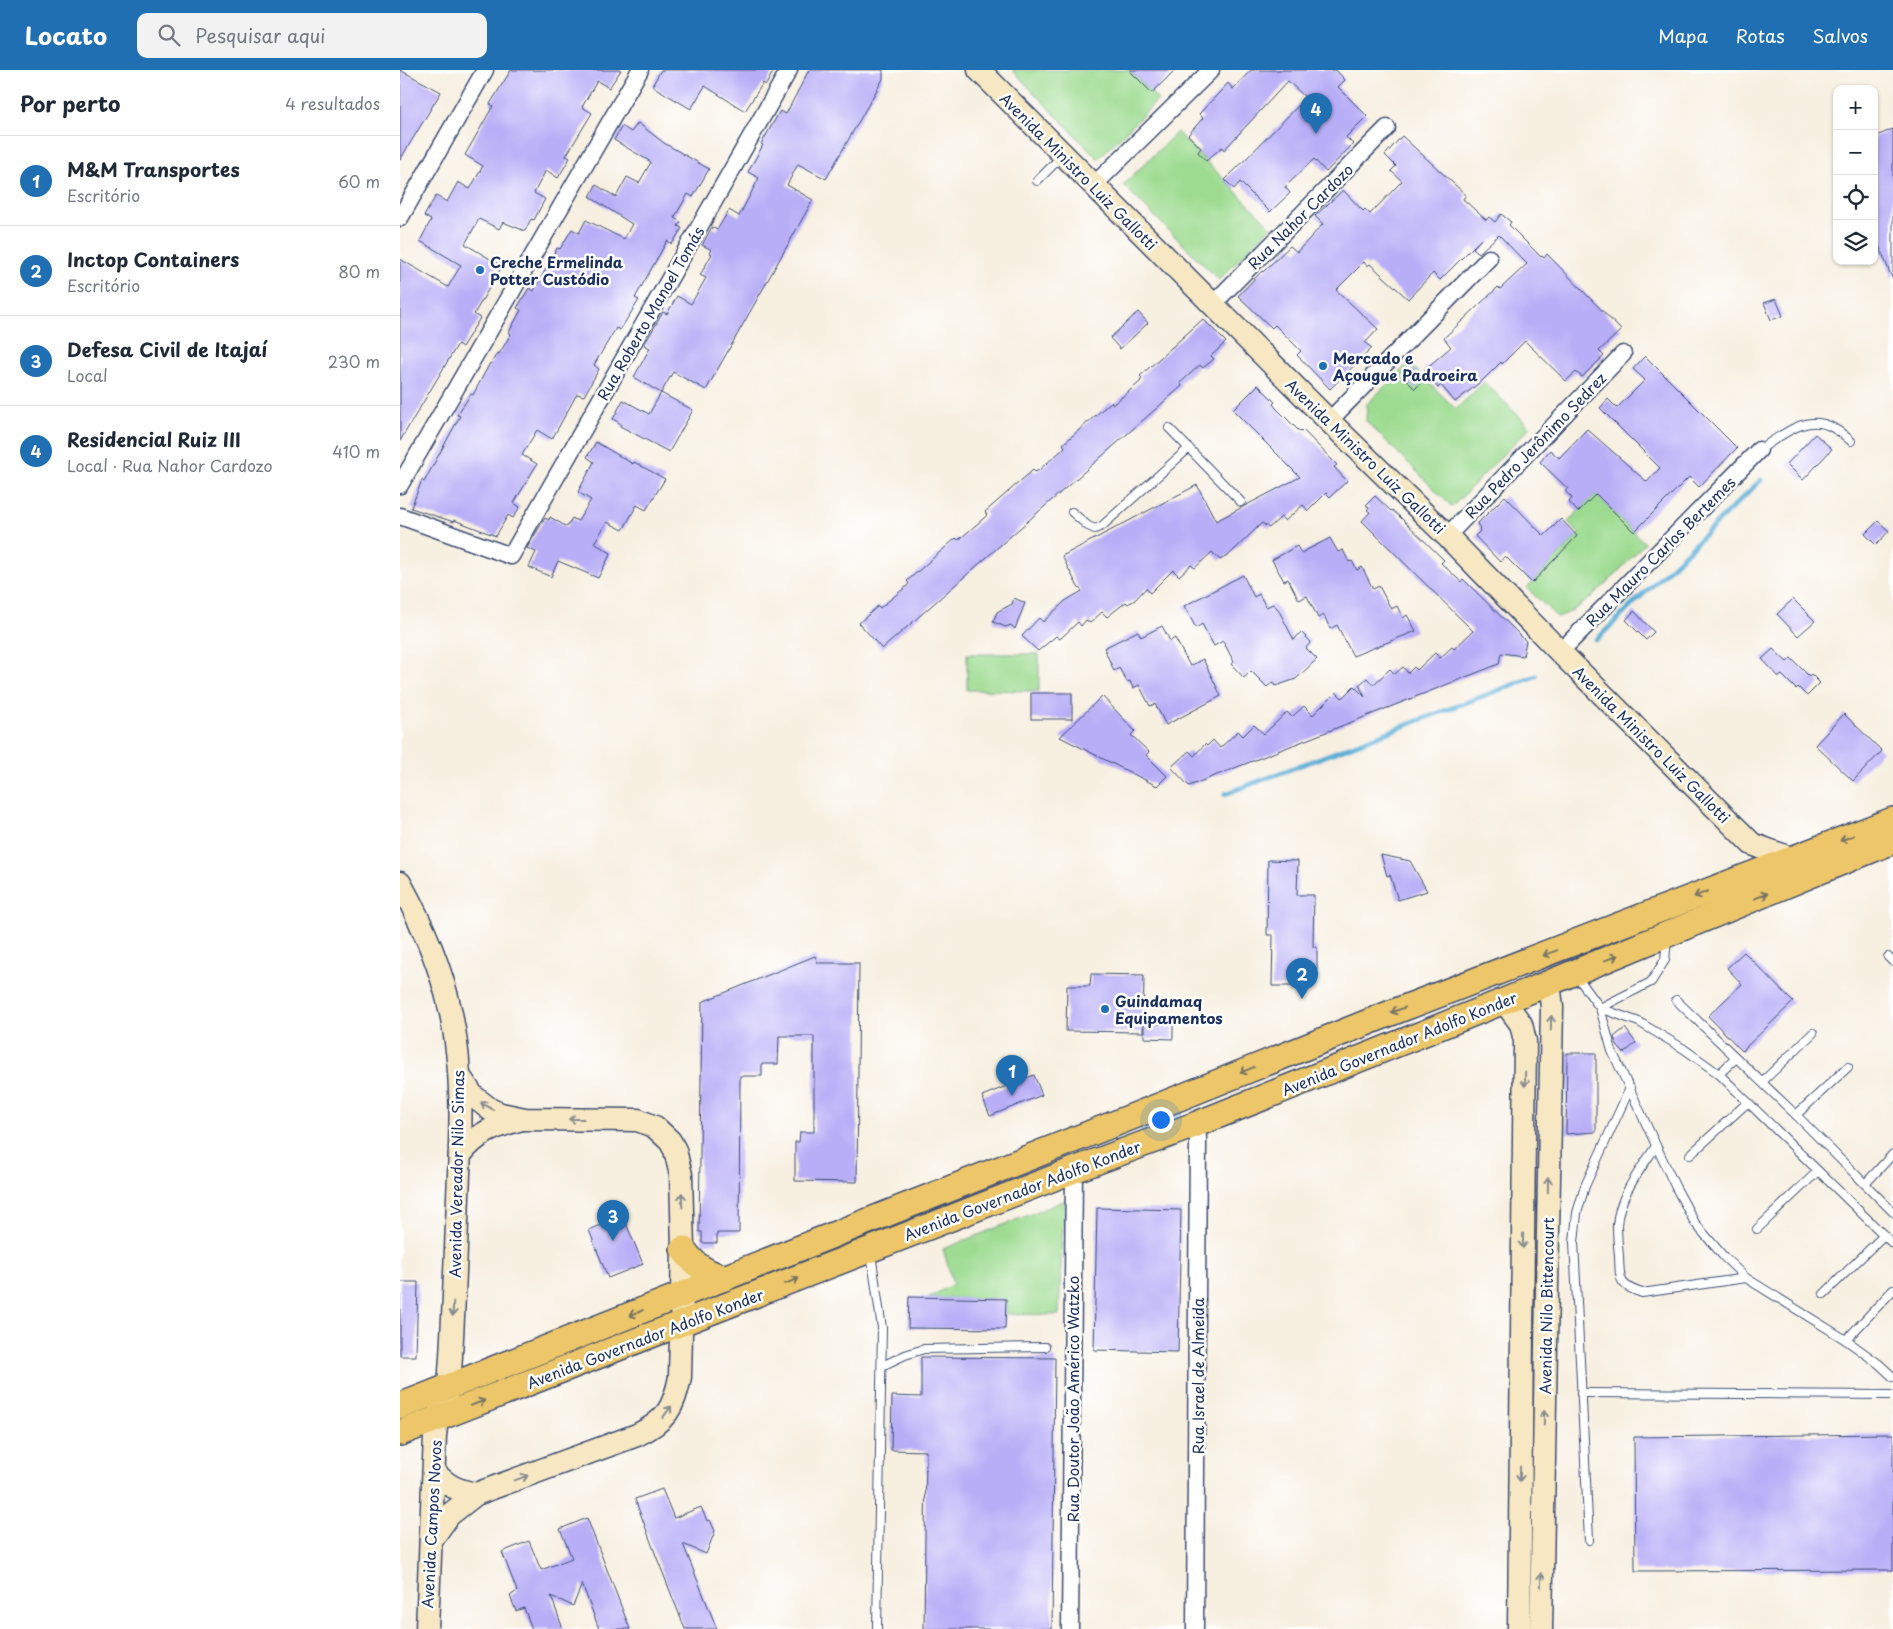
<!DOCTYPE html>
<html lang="pt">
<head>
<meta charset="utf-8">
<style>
  :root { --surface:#fff; --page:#f2f2f3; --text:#1f2937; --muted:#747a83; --line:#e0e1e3; --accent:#1f6fb2 }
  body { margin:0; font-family:"Playpen Sans",sans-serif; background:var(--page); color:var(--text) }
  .controls { position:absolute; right:15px; top:15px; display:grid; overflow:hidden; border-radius:10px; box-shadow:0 1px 4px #0004 }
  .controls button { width:45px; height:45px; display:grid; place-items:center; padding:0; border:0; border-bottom:1px solid var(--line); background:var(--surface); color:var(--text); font:25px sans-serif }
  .you { position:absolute; left:760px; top:1049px; width:18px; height:18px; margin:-12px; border:4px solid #fff; border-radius:50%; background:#1a73e8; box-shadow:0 0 0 8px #1a73e833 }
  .badge { display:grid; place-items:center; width:32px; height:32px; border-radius:50%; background:var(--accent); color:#fff; font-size:16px; font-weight:700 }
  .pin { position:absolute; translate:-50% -41px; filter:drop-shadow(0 1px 2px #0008) }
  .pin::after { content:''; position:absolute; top:26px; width:18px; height:15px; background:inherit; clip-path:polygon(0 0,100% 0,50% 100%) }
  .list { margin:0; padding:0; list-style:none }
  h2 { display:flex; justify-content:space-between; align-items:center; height:65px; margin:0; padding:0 20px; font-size:21px }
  h2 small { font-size:16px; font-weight:400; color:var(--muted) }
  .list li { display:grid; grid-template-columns:32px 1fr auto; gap:15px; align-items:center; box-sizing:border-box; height:90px; padding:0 20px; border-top:1px solid var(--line) }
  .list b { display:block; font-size:19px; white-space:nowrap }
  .list p { margin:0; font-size:16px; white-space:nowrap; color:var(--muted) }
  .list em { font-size:16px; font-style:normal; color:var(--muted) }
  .icon { flex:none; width:28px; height:28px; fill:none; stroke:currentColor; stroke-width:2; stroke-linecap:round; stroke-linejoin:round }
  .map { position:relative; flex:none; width:1493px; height:1559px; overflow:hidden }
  header { display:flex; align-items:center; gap:30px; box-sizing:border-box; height:70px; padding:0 25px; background:var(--accent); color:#fff }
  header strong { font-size:24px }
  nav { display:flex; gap:28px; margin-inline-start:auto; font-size:18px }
  .search { width:350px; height:45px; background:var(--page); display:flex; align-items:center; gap:12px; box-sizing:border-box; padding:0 18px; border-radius:10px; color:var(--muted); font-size:19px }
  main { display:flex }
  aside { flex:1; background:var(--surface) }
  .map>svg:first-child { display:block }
  .green { fill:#9ddb90; stroke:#5c8577 }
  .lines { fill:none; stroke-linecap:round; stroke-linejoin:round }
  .stream { stroke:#5caed7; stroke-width:5 }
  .building { fill:#b8adf7 }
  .lane-casing { stroke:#3c4c72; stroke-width:10 }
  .street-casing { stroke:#3c4c72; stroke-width:19 }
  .secondary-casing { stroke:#3c4c72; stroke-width:25 }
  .primary-casing { stroke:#3c4c72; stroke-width:28 }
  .lane { stroke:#fff; stroke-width:8 }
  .street { stroke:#fff; stroke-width:16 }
  .secondary { stroke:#f7e8c3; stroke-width:22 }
  .primary { stroke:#ecc669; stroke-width:25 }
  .oneway { stroke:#797363 }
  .oneway2 { stroke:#898c90 }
  .poi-dot { fill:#1f6fb2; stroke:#fff; stroke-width:2 }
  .labels { text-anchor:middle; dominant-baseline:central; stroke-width:5; stroke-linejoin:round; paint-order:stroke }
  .street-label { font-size:15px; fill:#1b2f5e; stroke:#fff }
  .poi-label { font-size:15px; font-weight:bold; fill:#1b2f5e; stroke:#fff; text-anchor:start }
</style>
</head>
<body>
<header>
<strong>Locato</strong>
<div class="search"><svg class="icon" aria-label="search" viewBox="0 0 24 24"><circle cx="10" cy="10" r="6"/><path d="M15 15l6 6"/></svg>Pesquisar aqui</div>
<nav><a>Mapa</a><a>Rotas</a><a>Salvos</a></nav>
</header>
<main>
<aside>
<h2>Por perto<small>4 resultados</small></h2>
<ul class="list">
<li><span class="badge">1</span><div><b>M&amp;M Transportes</b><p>Escritório</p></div><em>60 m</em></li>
<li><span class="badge">2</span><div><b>Inctop Containers</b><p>Escritório</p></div><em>80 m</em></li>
<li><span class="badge">3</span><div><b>Defesa Civil de Itajaí</b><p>Local</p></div><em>230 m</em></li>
<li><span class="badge">4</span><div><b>Residencial Ruiz III</b><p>Local · Rua Nahor Cardozo</p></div><em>410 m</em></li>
</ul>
</aside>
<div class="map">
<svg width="1493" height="1559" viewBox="0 0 1493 1559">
  <rect width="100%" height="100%" fill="#fff"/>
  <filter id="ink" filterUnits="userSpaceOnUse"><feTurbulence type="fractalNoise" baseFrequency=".02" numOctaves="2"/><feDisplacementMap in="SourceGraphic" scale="10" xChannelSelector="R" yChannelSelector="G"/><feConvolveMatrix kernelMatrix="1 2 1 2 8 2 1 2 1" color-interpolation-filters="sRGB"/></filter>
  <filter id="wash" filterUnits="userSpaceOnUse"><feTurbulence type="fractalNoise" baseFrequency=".0096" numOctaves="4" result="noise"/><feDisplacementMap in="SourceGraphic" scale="20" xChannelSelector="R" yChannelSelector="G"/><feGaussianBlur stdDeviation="1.12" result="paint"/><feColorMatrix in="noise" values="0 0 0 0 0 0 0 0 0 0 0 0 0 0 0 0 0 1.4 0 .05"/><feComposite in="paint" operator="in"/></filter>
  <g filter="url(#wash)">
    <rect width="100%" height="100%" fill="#f7efe0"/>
    <g class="green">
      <polygon points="612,0 688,0 690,3 693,0 729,0 758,30 698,89"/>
      <polygon points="777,62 871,157 819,210 723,115"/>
      <polygon points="1009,293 1056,339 1084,312 1130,357 1052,437 966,351 967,334"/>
      <path d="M1195,424L1245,473C1225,494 1185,541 1157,547L1127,518L1179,464L1168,452Z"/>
      <polygon points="567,584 639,584 639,621 567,620"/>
      <polygon points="666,1130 662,1171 659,1245 606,1244 606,1229 528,1228 553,1214 543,1179"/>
    </g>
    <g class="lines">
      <g class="stream">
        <polyline points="1196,570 1361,410"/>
        <polyline points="825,724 1136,606"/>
      </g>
    </g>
    <g id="blocks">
      <g class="building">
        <polygon points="0,0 41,22 0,90"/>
        <polygon points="111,0 221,0 209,18 197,11 182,37 192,43 166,86 170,88 158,108 146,100 134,123 145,129 134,150 131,149 125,161 103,152 99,159 79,149 65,174 102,196 74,244 80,248 67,269 62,277 58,274 0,371 0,189 48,217 61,195 20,171 31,150 24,146 36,126 47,132 58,112 70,119 83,96 65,85 93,36 90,34"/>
        <polygon points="261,0 374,0 366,15 363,13 345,41 305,16 291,39 252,16"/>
        <polygon points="409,0 483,0 483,9 426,109 398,94 387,115 413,130 306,320 273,302 261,323 234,307 250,278 244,275 263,242 267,244 277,226 291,234 306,208 300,205 312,184 310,183 312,180 302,175 312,157 317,160 329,140 339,146 359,108 348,102 363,75 361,74 380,41 386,44"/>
        <polygon points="729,0 775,0 752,23"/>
        <polygon points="851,0 936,0 945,10 938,17 967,46 946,67 953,74 926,102 914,89 885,117 890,123 870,142 840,112 834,119 825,110 906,28 888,11 824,80 822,77 806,91 798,82 801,78 788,65 803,48 799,44 818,24 828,13 833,19"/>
        <polygon points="238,53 264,73 309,99 293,127 288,124 274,148 281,152 278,156 282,158 272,174 267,171 235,228 239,230 220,260 216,258 194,295 199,299 184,326 177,324 152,369 137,360 122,385 137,394 114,433 120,437 113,448 108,445 96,466 54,450 54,452 11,438 22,410 24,412 60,346 57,345 71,324 73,325 90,293 91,294 97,283 99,284 111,264 109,262 121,240 117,238 129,218 134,221 157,178 160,179 172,159 179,163 186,150 224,169 232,154 190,127 196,115 216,127 227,107 239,113 251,92 214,70 222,56 231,62"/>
        <polygon points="1493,59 1493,208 1492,208 1474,163 1474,67"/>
        <polygon points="1002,66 1066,125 1063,129 1086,150 1089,147 1095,152 1101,144 1111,152 1109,155 1141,187 1142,186 1144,188 1147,184 1221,260 1199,281 1204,286 1182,307 1176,302 1166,311 1125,271 1102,294 1101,292 1083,310 1055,332 1041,315 1038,318 1024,300 1051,277 1044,268 1098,217 1100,219 1127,194 1099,165 1079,183 1073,178 1081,169 1040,210 1033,203 1008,229 970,194 967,196 964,192 936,220 978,259 965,273 972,278 930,319 897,285 901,281 875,255 872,258 838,226 862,201 863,202 890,176 897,182 923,154 915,146 943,120 963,141 965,139 970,144 1002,111 991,101 996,96 985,85"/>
        <polygon points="1376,229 1383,246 1371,250 1364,233"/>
        <polygon points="738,242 748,253 720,279 710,268"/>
        <polygon points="803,249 826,272 811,286 814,289 803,298 800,295 780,313 782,316 482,579 459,553 478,536 480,538 507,516 509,513 507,511 556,468 558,470 561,468 584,448 587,445 585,442 633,400 635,402 639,400 662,380 665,377 663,374 711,332 713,334 716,332 740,312 742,308 740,306"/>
        <polygon points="1245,286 1337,378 1299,417 1289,407 1234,462 1196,424 1178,442 1169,432 1172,428 1165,421 1168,419 1140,392 1150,380 1159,388 1187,359 1247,412 1260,398 1200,338 1208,329 1217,338 1245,310 1233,299"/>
        <polygon points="1012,298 1024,309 1015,319 1003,307"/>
        <polygon points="858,315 875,332 873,334 876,338 898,360 901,362 903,360 937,395 934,397 947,411 930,427 926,423 908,441 903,435 885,451 881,447 869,458 862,453 829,485 820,490 812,482 795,498 791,495 779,506 773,500 750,523 746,518 735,530 728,534 726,532 707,547 702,542 690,553 686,550 681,556 678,552 660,569 656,566 638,581 622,566 639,548 643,552 665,531 682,521 678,517 662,486 797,415 816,451 900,407 833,340"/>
        <polygon points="261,323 293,340 269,382 220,356 221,354 213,349 223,330 249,344"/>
        <polygon points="1415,364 1432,379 1403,410 1387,394"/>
        <polygon points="196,372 233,394 234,392 265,409 246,440 237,435 223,460 207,452 194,473 211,483 198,508 158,491 151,507 129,497 136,482 127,478 145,448 149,450 150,447 167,457 172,448 178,451 191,430 178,422 194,392 187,387"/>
        <polygon points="975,426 991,441 992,440 1000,447 1044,490 1041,493 1061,512 1063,509 1126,571 1123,586 1101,583 1099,594 789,716 771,697 789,681 794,686 805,674 807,676 813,670 820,678 838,661 843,666 854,655 864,664 887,642 892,647 904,636 913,645 936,622 942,628 954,616 965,627 959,615 967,608 973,615 990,599 995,604 1003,597 1008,603 1014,597 1017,600 1035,583 1040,588 1052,577 1054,579 1073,561 962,451 970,442 967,440 969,437 966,435"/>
        <polygon points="1105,426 1144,466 1161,449 1177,466 1132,513 1105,486 1100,492 1075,466 1080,461 1079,459 1080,458 1077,454"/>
        <polygon points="1478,451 1489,461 1476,475 1465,464"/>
        <polygon points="930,468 938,482 943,480 949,492 952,491 957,500 962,497 973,519 979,516 991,539 997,536 1003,548 1007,545 1016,561 953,586 937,555 930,559 924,545 918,548 907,526 899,530 888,509 884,511 872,490 897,476 901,483"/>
        <polygon points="843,505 854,527 859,524 866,537 873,534 878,539 894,570 901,562 911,572 906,578 917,589 896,609 876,616 873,612 867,617 851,601 844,608 831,594 834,592 823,571 814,576 802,554 796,558 784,536"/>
        <polygon points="614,528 625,533 615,559 611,555 606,557 593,552 597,542 612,534"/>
        <polygon points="1393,529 1415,551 1398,566 1377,544"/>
        <polygon points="1234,541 1254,562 1246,570 1226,550"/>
        <polygon points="762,556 770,571 775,568 790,596 803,589 821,626 766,655 755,634 750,636 739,615 733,618 730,611 727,612 719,598 714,601 704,578 738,561 741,567"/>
        <polygon points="1373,579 1387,592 1391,588 1409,606 1411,604 1420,613 1407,626 1398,617 1396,619 1382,605 1379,607 1362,589"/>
        <rect x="631" y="623" width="41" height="26"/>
        <polygon points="702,626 735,661 731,665 749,682 746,685 767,706 757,716 660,667"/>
        <polygon points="1444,644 1482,681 1453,711 1415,675"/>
        <polygon points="981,785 1010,791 1027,821 998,830 990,805 987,806"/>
        <polygon points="868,790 898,791 897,825 914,825 913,877 917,877 917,900 905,900 905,916 872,916 873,865 867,865"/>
        <polygon points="1344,882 1393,932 1342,981 1308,946 1342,914 1327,898"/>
        <polygon points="415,886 418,893 459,893 457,1112 395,1111 395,1072 399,1072 400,1062 414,1062 414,966 379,966 378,994 362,994 362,1006 340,1006 339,1163 317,1163 317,1173 302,1173 302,1162 299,1162 302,932"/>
        <polygon points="691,904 744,905 743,962 666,961 667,916 690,916"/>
        <polygon points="744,954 773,954 773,969 744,968"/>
        <polygon points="1225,958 1236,973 1224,983 1218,977 1214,967"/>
        <polygon points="1167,983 1196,983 1196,1062 1166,1064"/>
        <polygon points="634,1005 642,1025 590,1046 582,1026"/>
        <polygon points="697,1138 781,1140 778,1282 694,1280"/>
        <polygon points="223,1146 243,1194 208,1208 189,1160"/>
        <polygon points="0,1212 18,1212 16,1286 0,1286"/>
        <polygon points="509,1227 606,1229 605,1259 508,1258"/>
        <polygon points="521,1287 655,1288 652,1559 524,1559 526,1381 491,1380 492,1326 521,1327"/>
        <polygon points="1493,1364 1493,1500 1235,1501 1234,1367"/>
        <polygon points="262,1419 274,1448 301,1437 307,1451 310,1450 315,1461 306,1484 283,1474 317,1559 285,1559 255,1483 235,1429"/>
        <polygon points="187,1448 230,1559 199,1559 182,1514 173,1536 151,1526 163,1559 132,1559 124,1538 116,1541 110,1526 117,1521 102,1482 129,1471 141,1500 172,1488 160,1459"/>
      </g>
    </g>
  </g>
  <g filter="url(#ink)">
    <use href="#blocks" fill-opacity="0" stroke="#3c4c72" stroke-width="1"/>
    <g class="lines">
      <defs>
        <g id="lane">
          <polyline points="637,111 662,86"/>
          <polyline points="769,358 841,432"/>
          <path d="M1359,380C1381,366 1408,341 1435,359C1441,362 1446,367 1451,371"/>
          <polyline points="672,442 688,456 695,459 702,456 789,378"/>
          <polyline points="1267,869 1265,890 1251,912 1200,938 1212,981 1275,1116 1295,1153 1324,1187 1346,1208 1446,1270 1479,1294 1493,1307"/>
          <polyline points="1488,887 1493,892"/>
          <polyline points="1176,905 1200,938 1239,952 1284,979 1319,1004 1493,1174"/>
          <polyline points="1276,930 1396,1045 1493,1142"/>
          <polyline points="1319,1004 1336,988"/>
          <polyline points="1362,1012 1413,963"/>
          <polyline points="1396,1045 1448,997"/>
          <path d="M1256,1076C1241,1099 1219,1125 1217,1155C1217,1165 1218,1176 1219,1186C1220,1210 1218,1215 1242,1223L1346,1208"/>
          <polyline points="1290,1085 1347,1033"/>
          <polyline points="1465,1114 1493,1084"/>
          <polyline points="1357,1159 1418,1101"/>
          <polyline points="471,1184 482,1258 477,1559"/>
          <polyline points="1424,1224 1484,1165"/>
          <polyline points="1446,1270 1493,1220"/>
          <polyline points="482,1296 505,1285 524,1279 645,1277"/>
          <polyline points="1181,1323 1493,1325"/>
          <polyline points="1189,1470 1174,1172 1177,1143 1185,1116 1230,1018"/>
        </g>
        <g id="street">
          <polyline points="694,115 811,0"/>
          <polyline points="0,148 85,0"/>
          <polyline points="813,234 987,58"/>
          <polyline points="929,351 1089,188"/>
          <polyline points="0,415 240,0"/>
          <polyline points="0,446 111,486 389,0"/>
          <polyline points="1047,466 1223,284"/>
          <polyline points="1160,582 1359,380"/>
          <polyline points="670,1559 674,1100"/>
          <polyline points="795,1559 798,1069 797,1054"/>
        </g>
        <g id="secondary">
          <polyline points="579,0 929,351 1047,466 1160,582 1352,774 1393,789"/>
          <path d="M0,813C22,853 40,894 50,939C64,1000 61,1065 58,1127C56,1180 54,1233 51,1286L49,1317L37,1349L35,1366L27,1559"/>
          <polyline points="1104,931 1121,954 1125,971 1119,1559"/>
          <path d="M60,1085C78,1062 94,1057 122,1049"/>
          <path d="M34,1402C48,1416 56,1420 76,1424"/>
          <path d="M31,1470L49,1445L76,1424L237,1365C266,1351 274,1338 280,1307L283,1179L281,1105L275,1080L270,1071L255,1057L238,1050L125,1049L101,1044L91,1040L73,1026L60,1007"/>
          <polyline points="1141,1559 1152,937 1149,913"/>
        </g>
        <g id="primary">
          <path d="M283,1179C295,1196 306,1203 326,1208"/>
          <polyline points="0,1336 739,1044 991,943 1493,750"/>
          <polyline points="0,1363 674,1100 797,1054 1149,913 1493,771"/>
        </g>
      </defs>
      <use href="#lane" class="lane-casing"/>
      <use href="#street" class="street-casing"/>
      <use href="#secondary" class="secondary-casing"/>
      <use href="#primary" class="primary-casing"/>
      <use href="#lane" class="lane"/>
      <use href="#street" class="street"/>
      <use href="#secondary" class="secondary"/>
      <use href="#primary" class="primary"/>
    </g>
    <defs><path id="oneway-shaft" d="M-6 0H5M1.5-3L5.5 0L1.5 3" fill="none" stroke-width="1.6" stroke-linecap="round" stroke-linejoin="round" transform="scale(1.25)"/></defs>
    <g class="oneway">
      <use href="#oneway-shaft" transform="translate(1447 768) rotate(159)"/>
      <use href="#oneway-shaft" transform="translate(1301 824) rotate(158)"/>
      <use href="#oneway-shaft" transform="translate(1361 826) rotate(-22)"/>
      <use href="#oneway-shaft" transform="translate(1150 883) rotate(159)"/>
      <use href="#oneway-shaft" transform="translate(1211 888) rotate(-22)"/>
      <use href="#oneway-shaft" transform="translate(998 940) rotate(159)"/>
      <use href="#oneway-shaft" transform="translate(847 1000) rotate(158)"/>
      <use href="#oneway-shaft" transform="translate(392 1211) rotate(-22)"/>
      <use href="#oneway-shaft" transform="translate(236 1243) rotate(158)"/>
      <use href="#oneway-shaft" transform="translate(78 1333) rotate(-21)"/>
    </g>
    <g class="oneway2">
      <use href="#oneway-shaft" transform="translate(1151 953) rotate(-88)"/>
      <use href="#oneway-shaft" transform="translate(1125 1009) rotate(91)"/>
      <use href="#oneway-shaft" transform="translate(87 1036) rotate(-149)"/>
      <use href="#oneway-shaft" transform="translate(176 1049) rotate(-180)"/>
      <use href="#oneway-shaft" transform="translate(1148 1115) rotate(-89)"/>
      <use href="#oneway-shaft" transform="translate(282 1130) rotate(-92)"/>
      <use href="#oneway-shaft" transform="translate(1123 1171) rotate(91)"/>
      <use href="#oneway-shaft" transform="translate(53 1239) rotate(92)"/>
      <use href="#oneway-shaft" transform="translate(267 1342) rotate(-54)"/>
      <use href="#oneway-shaft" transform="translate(1144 1348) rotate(-89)"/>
      <use href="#oneway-shaft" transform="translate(1120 1404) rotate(91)"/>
      <use href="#oneway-shaft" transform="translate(121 1408) rotate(-20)"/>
      <use href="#oneway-shaft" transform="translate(1141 1510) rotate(-89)"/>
    </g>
  </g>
  <g class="poi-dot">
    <circle cx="80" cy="200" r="5"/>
    <circle cx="923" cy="296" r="5"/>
    <circle cx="705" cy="939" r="5"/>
  </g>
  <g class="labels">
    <g class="street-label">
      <text transform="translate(679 101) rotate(45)">Avenida Ministro Luiz Gallotti</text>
      <text transform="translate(900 146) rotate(-45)">Rua Nahor Cardozo</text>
      <text transform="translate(250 243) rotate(-60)">Rua Roberto Manoel Tomás</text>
      <text transform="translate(1135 375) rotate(-46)">Rua Pedro Jerônimo Sedrez</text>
      <text transform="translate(966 386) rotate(44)">Avenida Ministro Luiz Gallotti</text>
      <text transform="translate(1260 481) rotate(-45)">Rua Mauro Carlos Bertemes</text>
      <text transform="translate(1252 674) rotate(45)">Avenida Ministro Luiz Gallotti</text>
      <text transform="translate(999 973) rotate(-22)">Avenida Governador Adolfo Konder</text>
      <text transform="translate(56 1104) rotate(-89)">Avenida Vereador Nilo Simas</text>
      <text transform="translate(622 1120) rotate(-21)">Avenida Governador Adolfo Konder</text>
      <text transform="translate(1146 1236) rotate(-89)">Avenida Nilo Bittencourt</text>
      <text transform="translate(245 1268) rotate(-21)">Avenida Governador Adolfo Konder</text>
      <text transform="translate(797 1306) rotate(-90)">Rua Israel de Almeida</text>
      <text transform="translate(672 1329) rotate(-90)">Rua Doutor João Américo Watzko</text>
      <text transform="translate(31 1454) rotate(-87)">Avenida Campos Novos</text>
    </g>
    <g class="poi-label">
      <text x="90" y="191">Creche Ermelinda<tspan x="90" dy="17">Potter Custódio</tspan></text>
      <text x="933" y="287">Mercado e<tspan x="933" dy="17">Açougue Padroeira</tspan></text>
      <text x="715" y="930">Guindamaq<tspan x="715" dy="17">Equipamentos</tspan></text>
    </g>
  </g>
</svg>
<div class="controls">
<button>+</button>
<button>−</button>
<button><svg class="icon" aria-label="locate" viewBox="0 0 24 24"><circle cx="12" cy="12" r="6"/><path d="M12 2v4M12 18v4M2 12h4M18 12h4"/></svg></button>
<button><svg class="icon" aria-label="layers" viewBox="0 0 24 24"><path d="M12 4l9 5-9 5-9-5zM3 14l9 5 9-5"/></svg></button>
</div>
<div class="you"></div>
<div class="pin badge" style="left:612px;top:1026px">1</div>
<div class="pin badge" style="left:902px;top:929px">2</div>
<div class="pin badge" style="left:213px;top:1171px">3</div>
<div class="pin badge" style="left:916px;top:64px">4</div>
</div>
</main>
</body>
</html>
